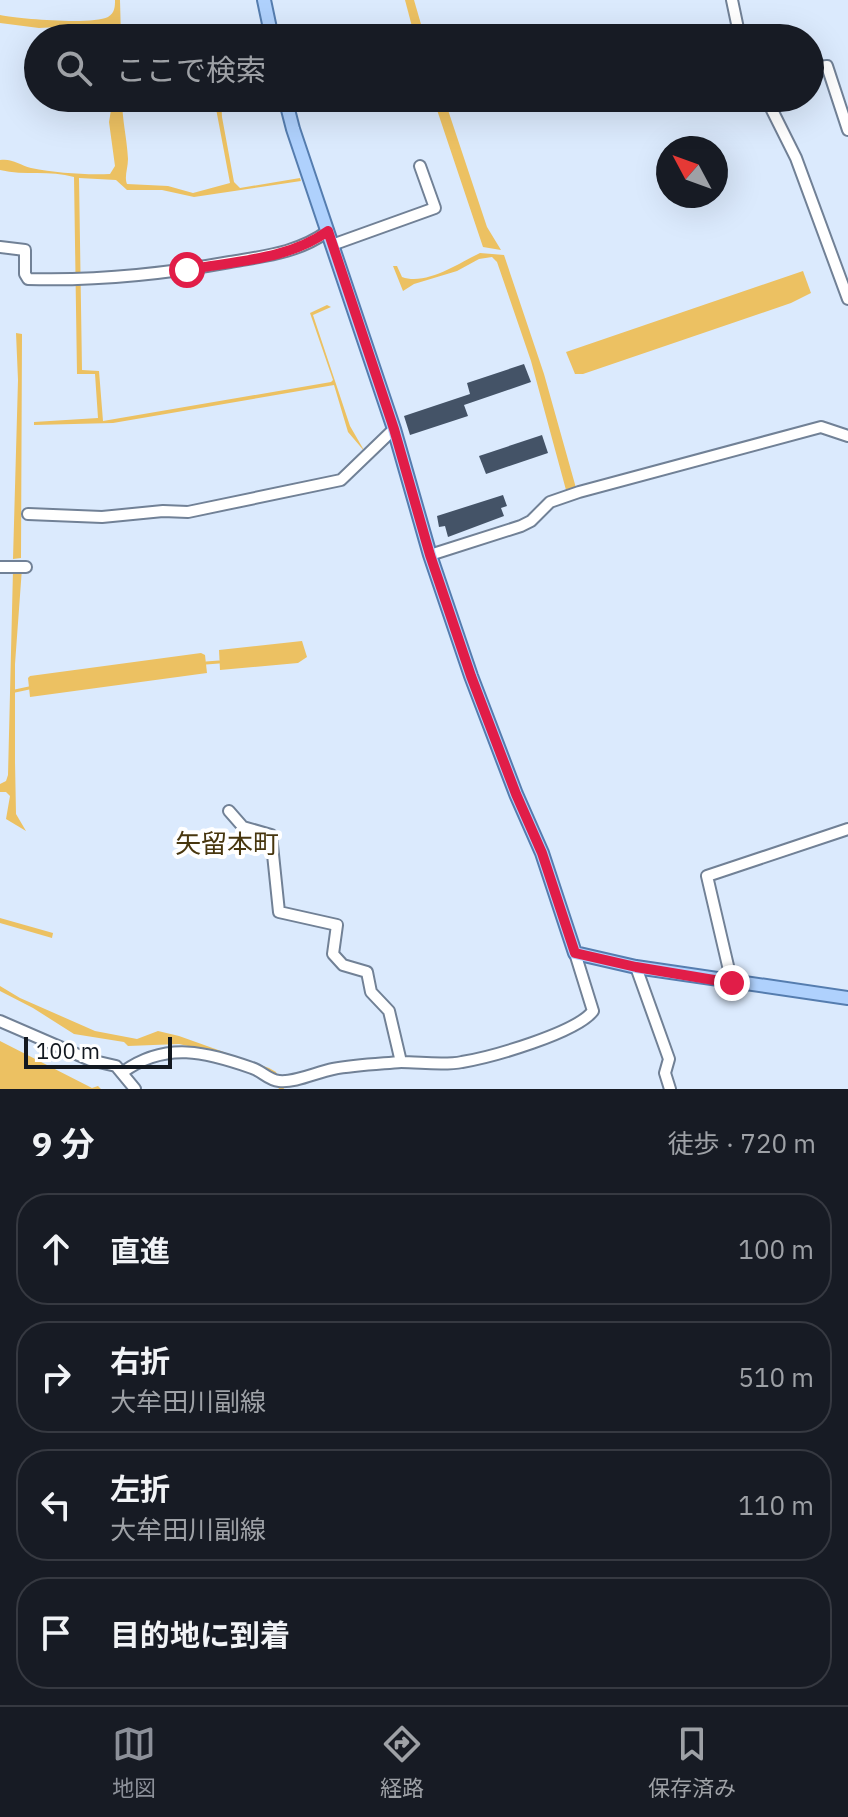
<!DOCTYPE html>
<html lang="ja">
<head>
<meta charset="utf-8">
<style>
  :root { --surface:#171b24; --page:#242831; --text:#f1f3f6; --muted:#9ea1a6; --line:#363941; --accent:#8c9099 }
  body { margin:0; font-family:"IBM Plex Sans","Noto Sans JP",sans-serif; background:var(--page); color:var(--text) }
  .compass { position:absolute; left:656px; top:136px; width:72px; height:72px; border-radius:50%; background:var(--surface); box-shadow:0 8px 32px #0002; rotate:311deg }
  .scale { position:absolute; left:24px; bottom:20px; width:148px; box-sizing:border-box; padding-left:8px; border:4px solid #121820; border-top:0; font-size:22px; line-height:28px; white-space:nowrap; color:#121820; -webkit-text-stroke:6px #fff; paint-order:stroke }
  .stop { position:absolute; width:24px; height:24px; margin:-18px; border:6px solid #e11d48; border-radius:50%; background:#fff }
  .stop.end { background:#e11d48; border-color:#fff; box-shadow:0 2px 8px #0008 }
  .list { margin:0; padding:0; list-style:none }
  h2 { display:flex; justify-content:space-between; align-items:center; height:104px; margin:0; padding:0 32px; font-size:34px }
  h2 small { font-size:26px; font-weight:400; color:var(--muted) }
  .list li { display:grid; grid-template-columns:52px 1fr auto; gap:24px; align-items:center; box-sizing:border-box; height:112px; margin:0 16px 16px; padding:0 16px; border:2px solid var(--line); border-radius:32px }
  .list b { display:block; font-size:30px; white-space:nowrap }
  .list p { margin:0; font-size:26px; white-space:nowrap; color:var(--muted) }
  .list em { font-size:26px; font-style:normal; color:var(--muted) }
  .icon { flex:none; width:44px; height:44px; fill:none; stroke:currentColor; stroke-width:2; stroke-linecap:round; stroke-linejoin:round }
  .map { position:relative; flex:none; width:848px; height:1089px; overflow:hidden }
  .search { position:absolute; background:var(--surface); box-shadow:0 8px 32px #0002; left:24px; right:24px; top:24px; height:88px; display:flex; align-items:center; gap:20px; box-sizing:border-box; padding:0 28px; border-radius:44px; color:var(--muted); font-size:30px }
  .sheet { height:616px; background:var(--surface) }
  nav { display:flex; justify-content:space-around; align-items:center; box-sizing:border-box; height:112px; border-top:2px solid var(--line); background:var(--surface); font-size:22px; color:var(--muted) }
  nav a { display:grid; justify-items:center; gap:4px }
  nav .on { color:var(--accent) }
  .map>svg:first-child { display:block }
  .water { fill:#ecc162 }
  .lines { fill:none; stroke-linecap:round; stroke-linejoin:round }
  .stream { stroke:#ecc162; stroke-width:3 }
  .building { fill:#445367 }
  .minor-casing { stroke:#718196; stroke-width:14 }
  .major-casing { stroke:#557daf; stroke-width:16 }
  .minor { stroke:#fff; stroke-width:10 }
  .major { stroke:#afd1fd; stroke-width:12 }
  .route { stroke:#e11d48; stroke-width:10 }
  .labels { text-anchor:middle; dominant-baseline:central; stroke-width:8; stroke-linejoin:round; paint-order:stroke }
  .quarter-label { font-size:26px; fill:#47360e; stroke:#fff }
</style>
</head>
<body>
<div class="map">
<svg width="848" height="1089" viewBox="0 0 848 1089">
  <rect width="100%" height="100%" fill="#dbeafd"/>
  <g class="water">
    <path d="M115,0H120L121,38H110L109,27L97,25L39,28L0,23V15C19,19 92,25 108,17C115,13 115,6 115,0Z"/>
    <polygon points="405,0 414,0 425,38 415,38"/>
    <path d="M113,98H122C122,120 127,138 128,159C128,168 124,177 127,184L168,186L193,193L230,183L214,98H221L222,117L234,182L240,188L300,178L301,181L194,197L162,190H127L116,180L79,178L82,370L99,371L103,421L331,382L333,380L310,313L327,305L331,307L313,315L350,426L365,452L348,432L334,385L113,423L34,425V422L98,418L95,374H77L74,177C50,170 25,176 0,170V160C12,158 20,165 31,168C56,173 85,175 110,174L115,166L109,122Z"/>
    <polygon points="433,98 444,98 487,227 501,250 483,247"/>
    <path d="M480,253L504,255L544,374L576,488L566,490L531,361L497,262L492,257L479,259L457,271L414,284L403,291L393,266H397L402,277C426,286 459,263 480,253Z"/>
    <polygon points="803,271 811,293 791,303 583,374 575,374 566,352"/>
    <polygon points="16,333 22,334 21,558 13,559 18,380"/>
    <polygon points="22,568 15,664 15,762 16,814 26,831 6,819 10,796 6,792 0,792 0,784 6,781 8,775 13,570"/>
    <polygon points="302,641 307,657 298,663 220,670 219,650"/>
    <polygon points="201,653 205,655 207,673 30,697 28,678 30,676"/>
    <polygon points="0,918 53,933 52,938 0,923"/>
    <polygon points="0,986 20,998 95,1031 137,1039 158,1031 179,1036 269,1068 276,1072 284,1089 279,1089 269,1071 211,1051 179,1044 128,1046 124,1042 74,1034 33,1008 0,991"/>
    <polygon points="0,1041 92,1088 98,1086 101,1089 0,1089"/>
  </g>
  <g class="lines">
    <g class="stream">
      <polyline points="206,663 219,662"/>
      <polyline points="15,691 29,688"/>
    </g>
  </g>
  <g class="building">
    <polygon points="524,364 531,382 464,405 468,416 410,435 404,416 470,394 467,383"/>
    <polygon points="542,435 548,453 486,474 479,456"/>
    <polygon points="503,495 507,506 501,508 504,516 448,537 445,526 439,527 437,516"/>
  </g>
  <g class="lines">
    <defs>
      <g id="minor">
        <polyline points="732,0 740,38"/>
        <polyline points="810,68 827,66 848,130"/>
        <polyline points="766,98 796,158 848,299"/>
        <polyline points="332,245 435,208 420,166"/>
        <path d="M0,247L25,250V274L28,279C96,281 164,274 230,262C265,256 298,253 328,231"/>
        <polyline points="28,514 102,517 163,511 188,512 341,480 394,429"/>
        <polyline points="430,555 521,526 531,521 550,502 579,492 821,427 848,436"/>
        <polyline points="0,567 26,567"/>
        <path d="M229,811L243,827L271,835L279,912L337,925L333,954L343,965L367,972L371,992L389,1011L401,1062C420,1062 443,1066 462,1062C492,1057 576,1033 593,1011L575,953"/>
        <polyline points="636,967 669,1059 665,1073 670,1089"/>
        <polyline points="732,983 707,876 848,829"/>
        <polyline points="0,1021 90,1060 116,1066 135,1089"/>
        <path d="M123,1072C166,1041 206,1052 252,1068C262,1071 268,1080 279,1081C295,1083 317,1072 333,1069C355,1065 378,1064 401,1062"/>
      </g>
      <g id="major">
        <polyline points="264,0 272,38"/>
        <polyline points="285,98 293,129 394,429 430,555 471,676 516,794 542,853 575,953 636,967 848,998"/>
      </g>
    </defs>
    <use href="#minor" class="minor-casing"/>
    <use href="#major" class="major-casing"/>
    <use href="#minor" class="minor"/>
    <use href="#major" class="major"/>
  </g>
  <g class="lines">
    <path class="route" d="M187,270C234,261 288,260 328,231L394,429L430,555L471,676L516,794L542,853L575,953L636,967L732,983"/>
  </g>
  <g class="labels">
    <g class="quarter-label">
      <text x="227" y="843">矢留本町</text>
    </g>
  </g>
</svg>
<svg class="compass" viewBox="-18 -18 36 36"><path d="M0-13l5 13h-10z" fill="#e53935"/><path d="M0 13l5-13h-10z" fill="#9ea1a6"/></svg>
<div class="scale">100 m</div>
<div class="stop" style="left:187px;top:270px"></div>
<div class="stop end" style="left:732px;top:983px"></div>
<div class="search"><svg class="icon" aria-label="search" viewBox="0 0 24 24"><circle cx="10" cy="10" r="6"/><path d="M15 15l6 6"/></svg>ここで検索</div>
</div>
<section class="sheet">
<h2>9 分<small>徒歩 · 720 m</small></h2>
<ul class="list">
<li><svg class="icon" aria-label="ahead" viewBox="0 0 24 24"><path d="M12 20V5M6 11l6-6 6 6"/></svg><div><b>直進</b></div><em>100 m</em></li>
<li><svg class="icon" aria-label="right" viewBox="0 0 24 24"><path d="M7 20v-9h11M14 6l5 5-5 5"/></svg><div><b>右折</b><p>大牟田川副線</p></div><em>510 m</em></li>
<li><svg class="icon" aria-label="left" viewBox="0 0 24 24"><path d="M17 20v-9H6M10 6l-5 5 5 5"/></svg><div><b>左折</b><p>大牟田川副線</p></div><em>110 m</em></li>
<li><svg class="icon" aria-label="arrive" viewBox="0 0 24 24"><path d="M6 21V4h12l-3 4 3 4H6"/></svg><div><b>目的地に到着</b></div></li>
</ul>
</section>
<nav>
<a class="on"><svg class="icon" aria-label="map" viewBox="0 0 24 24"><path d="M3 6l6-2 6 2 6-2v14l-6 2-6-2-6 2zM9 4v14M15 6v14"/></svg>地図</a>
<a><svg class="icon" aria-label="directions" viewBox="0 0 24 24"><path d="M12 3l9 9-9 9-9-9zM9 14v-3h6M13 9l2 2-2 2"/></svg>経路</a>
<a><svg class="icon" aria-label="saved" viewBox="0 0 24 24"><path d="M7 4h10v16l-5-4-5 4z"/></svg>保存済み</a>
</nav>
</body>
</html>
